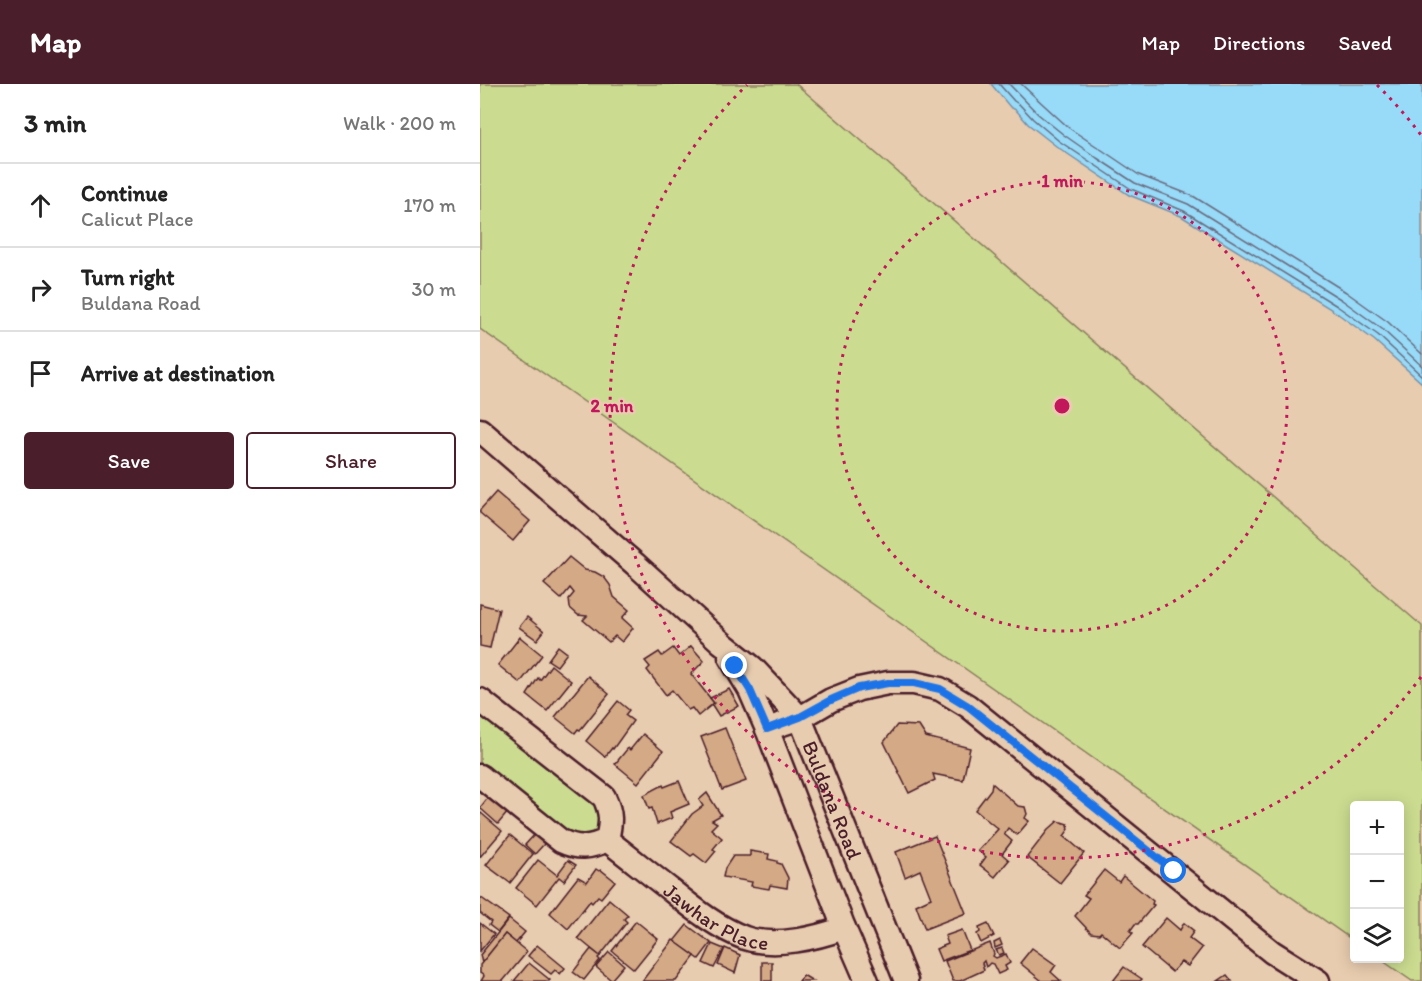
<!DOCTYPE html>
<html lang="en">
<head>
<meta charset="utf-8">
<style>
  :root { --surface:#fff; --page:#f2f2f2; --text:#222; --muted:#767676; --line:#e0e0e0; --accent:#4a1f2b }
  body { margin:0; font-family:Itim,sans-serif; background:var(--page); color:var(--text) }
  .controls { position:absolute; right:18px; bottom:18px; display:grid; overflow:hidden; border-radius:6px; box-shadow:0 3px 15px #0003 }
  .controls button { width:54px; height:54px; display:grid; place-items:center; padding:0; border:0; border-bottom:2px solid var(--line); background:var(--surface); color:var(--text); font:30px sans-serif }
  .stop { position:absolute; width:18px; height:18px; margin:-14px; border:4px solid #1a73e8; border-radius:50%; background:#fff }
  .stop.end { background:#1a73e8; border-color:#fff; box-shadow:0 2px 6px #0008 }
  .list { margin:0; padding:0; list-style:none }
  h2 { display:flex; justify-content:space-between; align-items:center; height:78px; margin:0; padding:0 24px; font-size:26px }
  h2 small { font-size:20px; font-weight:400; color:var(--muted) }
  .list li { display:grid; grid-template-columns:39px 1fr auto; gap:18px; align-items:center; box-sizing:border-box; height:84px; padding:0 24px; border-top:2px solid var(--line) }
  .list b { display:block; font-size:22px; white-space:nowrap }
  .list p { margin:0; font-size:20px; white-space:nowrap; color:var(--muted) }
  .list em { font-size:20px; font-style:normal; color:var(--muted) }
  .actions { display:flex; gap:12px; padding:18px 24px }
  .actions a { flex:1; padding:14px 0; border:2px solid var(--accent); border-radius:6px; text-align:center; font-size:21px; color:var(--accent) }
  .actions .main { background:var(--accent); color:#fff }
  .icon { flex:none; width:33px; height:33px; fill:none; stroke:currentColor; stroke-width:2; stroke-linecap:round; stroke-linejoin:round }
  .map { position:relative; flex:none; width:942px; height:897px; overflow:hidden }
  header { display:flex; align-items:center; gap:36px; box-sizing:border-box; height:84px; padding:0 30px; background:var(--accent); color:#fff }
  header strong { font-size:28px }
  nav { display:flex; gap:33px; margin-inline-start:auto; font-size:21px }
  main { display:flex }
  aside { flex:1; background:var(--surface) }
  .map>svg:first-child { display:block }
  .green { fill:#cbdc90; stroke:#8a7e5e; stroke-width:1.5 }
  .water { fill:#97dbf9; stroke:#7890a7; stroke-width:1.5 }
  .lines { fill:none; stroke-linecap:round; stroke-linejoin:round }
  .shore { stroke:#696a7d; stroke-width:1.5 }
  .building { fill:#d4a985; stroke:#4a1f2b; stroke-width:1.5 }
  .minor-casing { stroke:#4a1f2b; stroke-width:27 }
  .minor { stroke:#e8ccaf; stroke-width:22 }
  .route { stroke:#1a73e8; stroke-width:8 }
  .ring { fill:none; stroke:#c2185b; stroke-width:3; stroke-dasharray:3 6 }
  .labels { text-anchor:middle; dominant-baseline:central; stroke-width:5; stroke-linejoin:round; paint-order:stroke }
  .street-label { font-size:21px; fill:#4a1f2b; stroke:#e8ccaf }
  .centre { fill:#c2185b; stroke:#e8ccaf; stroke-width:3 }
  .ring-label { font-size:18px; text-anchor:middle; font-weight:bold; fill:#c2185b; stroke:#e8ccaf; stroke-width:5; stroke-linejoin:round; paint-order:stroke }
</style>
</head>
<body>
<header>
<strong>Map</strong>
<nav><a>Map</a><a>Directions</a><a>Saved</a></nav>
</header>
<main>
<aside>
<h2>3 min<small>Walk · 200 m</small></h2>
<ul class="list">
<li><svg class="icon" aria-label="ahead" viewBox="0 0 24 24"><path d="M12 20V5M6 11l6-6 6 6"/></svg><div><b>Continue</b><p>Calicut Place</p></div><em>170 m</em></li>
<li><svg class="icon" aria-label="right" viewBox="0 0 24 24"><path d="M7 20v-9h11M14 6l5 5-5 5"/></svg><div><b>Turn right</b><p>Buldana Road</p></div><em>30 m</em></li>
<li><svg class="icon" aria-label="arrive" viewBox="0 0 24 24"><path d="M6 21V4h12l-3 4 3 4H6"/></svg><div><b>Arrive at destination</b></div></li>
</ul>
<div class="actions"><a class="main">Save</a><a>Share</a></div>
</aside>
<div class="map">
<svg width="942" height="897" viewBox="0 0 942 897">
  <rect width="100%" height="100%" fill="#e8ccaf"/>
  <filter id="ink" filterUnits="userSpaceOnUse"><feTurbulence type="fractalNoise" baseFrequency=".0167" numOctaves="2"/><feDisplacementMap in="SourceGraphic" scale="12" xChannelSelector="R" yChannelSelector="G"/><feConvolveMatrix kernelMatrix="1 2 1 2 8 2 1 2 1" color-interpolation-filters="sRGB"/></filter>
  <g filter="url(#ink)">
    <g class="green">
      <polygon points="0,0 316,0 942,542 942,897 932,897 900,875 920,874 920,722 874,722 874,857 0,245"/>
      <polygon points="0,623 123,726 117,751 100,759 0,686"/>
    </g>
    <polygon class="water" points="511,0 942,0 942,299 894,256 854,227 701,132 649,111 576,62 548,40 536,26 530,23"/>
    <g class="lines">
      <g class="shore">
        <polyline points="519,0 534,17 540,21 553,35 579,57 651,105 704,127 857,222 898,251 942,292"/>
        <polyline points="529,0 558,30 584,51 617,74 655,99 708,120 862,216 902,245 942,282"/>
        <polyline points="541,0 589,44 622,66 659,91 713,112 866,208 908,238 942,270"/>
      </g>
    </g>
    <g class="building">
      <polygon points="16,408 50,437 33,457 0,429 0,426"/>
      <polygon points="89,473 105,486 115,488 124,493 130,501 134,513 149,526 142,534 153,544 142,558 135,552 129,558 103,536 107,532 98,531 90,524 89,515 94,509 90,504 81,515 64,500"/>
      <polygon points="0,520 19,525 10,564 0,562"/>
      <polygon points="47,533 64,547 57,556 39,543"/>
      <polygon points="40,553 62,571 40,599 18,581"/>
      <polygon points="78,562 87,569 77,582 68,576"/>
      <polygon points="211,562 224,577 211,590 234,619 218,632 212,624 208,626 192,606 186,611 167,586 170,583 165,577 179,568 182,572 193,564 199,572"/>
      <polygon points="71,581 91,597 67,627 47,611 58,594 60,596"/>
      <polygon points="108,592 129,610 100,646 98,645 95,649 75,633"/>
      <polygon points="249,605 259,622 239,632 232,621 234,619 230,614"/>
      <polygon points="138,617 149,626 145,631 153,637 133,665 132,664 125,673 106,657"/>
      <polygon points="417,641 439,642 446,653 490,664 483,696 453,690 455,696 429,709 404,658"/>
      <polygon points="245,644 266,697 242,706 221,653"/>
      <polygon points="163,650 183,667 158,699 135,680 148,664 150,666"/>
      <polygon points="199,697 209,720 190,728 192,734 177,740 172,724 169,725 164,711 183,701 184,703"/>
      <polygon points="512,699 538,722 545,723 547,730 545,734 549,737 537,751 528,744 524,750 532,757 522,770 529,776 515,793 500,781 506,773 498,767 518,745 495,726 511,705"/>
      <polygon points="227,709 241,731 232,736 237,739 231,745 242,754 233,765 236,767 226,779 214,770 211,772 191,757 212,730 223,722 219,716"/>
      <polygon points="9,712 28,728 18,740 0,724"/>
      <polygon points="1,729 22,747 0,773 0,730"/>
      <polygon points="578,737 588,740 589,745 584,752 604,769 580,799 547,773 568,746"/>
      <polygon points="55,750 65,759 55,770 45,761"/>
      <polygon points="30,751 53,770 30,799 6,781"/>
      <polygon points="455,752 486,829 445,845 436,821 451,814 440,786 425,793 416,768"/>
      <polygon points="270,767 289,770 288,775 297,777 297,779 301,780 308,794 307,804 290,801 289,805 271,802 272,798 243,793 245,784 253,772 270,772"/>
      <polygon points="58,776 77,791 88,776 96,781 84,797 79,793 57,821 36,804"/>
      <polygon points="116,785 119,787 121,786 135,797 121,814 118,812 112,819 110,817 88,845 70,829 98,793 107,798"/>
      <polygon points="624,786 639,798 643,792 673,817 672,820 674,821 658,840 655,840 650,847 653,849 640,864 621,848 619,850 611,849 595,832 609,814 604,811"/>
      <polygon points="0,813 29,834 18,848 9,841 11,838 0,829"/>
      <polygon points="129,815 148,831 144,835 147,838 120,872 98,854"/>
      <polygon points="686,834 700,846 704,839 714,847 709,854 722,864 708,882 701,878 692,888 662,863"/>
      <polygon points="29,835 45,848 36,859 25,850 2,879 0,871"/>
      <polygon points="156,837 178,855 154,885 132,867"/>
      <polygon points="0,839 14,850 0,867"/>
      <polygon points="508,840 514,852 501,859 497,850 500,848 499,844"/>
      <polygon points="207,841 231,859 219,875 194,857"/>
      <polygon points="482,846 490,866 461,877 456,865 468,860 465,852"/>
      <polygon points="25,850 47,868 23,897 1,897 4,892 0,889 0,881"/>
      <polygon points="193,856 215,872 196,897 162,897"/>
      <polygon points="520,856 522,861 515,864 514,859"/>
      <polygon points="510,859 514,870 513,872 516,874 526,870 530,879 525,882 527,886 518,890 513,880 510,879 506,883 504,877 502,879 504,886 480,897 473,897 465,877"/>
      <polygon points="232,860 244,865 234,884 223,879"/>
      <polygon points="57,861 85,884 80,890 75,886 71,890 48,872"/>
      <polygon points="245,864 260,871 255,889 238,881"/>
      <polygon points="522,864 524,869 519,871 516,866"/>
      <polygon points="552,864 576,881 571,888 581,897 562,897 540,879"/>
      <polygon points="111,865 120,872 118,874 120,876 104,896 93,888"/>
      <polygon points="129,868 144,881 131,896 116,883"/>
      <rect x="282" y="878" width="10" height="19"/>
      <polygon points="49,879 70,896 69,897 34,897"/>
      <polygon points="644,883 662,895 660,897 633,897"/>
      <polygon points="323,891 333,897 319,897"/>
      <polygon points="747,891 752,897 738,897"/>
    </g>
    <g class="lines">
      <defs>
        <g id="minor">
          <path id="s1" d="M0,346L155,480L242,559L272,583L320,634L426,897"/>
          <polyline points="250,573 270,606 287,645 364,844 387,897"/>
          <path d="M0,616L124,713C132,730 131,738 127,756"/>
          <polyline points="287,645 320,634 351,616 379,605 408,599 434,599 460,605 488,622 792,868 838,897"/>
          <path d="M0,692L81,757C98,765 110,764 127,756"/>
          <path id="s2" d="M127,756C149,773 170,790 192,807C214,825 238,844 265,854C295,864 336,854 364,844"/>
        </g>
      </defs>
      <use href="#minor" class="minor-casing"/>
      <use href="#minor" class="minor"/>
    </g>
  </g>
  <g class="lines" filter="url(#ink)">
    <polyline class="route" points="255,582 270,606 287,645 320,633 351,616 379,604 408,599 434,599 460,605 488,622 694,787"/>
  </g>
  <g class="ring">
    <circle cx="582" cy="322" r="225"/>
    <path d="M941 593A450 450 0 1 1 267 1M897 1A450 450 0 0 1 941 51"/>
  </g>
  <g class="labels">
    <g class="street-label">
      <text stroke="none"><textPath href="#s1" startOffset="519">Buldana Road</textPath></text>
      <text stroke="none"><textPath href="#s2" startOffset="135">Jawhar Place</textPath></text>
    </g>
  </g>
  <circle cx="582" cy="322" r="9" class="centre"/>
  <g class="ring-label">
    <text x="582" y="103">1 min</text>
    <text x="132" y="328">2 min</text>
  </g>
</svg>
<div class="controls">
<button>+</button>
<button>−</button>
<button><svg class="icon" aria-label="layers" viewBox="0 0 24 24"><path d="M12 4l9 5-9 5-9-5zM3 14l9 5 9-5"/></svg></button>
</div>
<div class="stop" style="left:694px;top:787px"></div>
<div class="stop end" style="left:255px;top:582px"></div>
</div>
</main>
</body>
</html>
